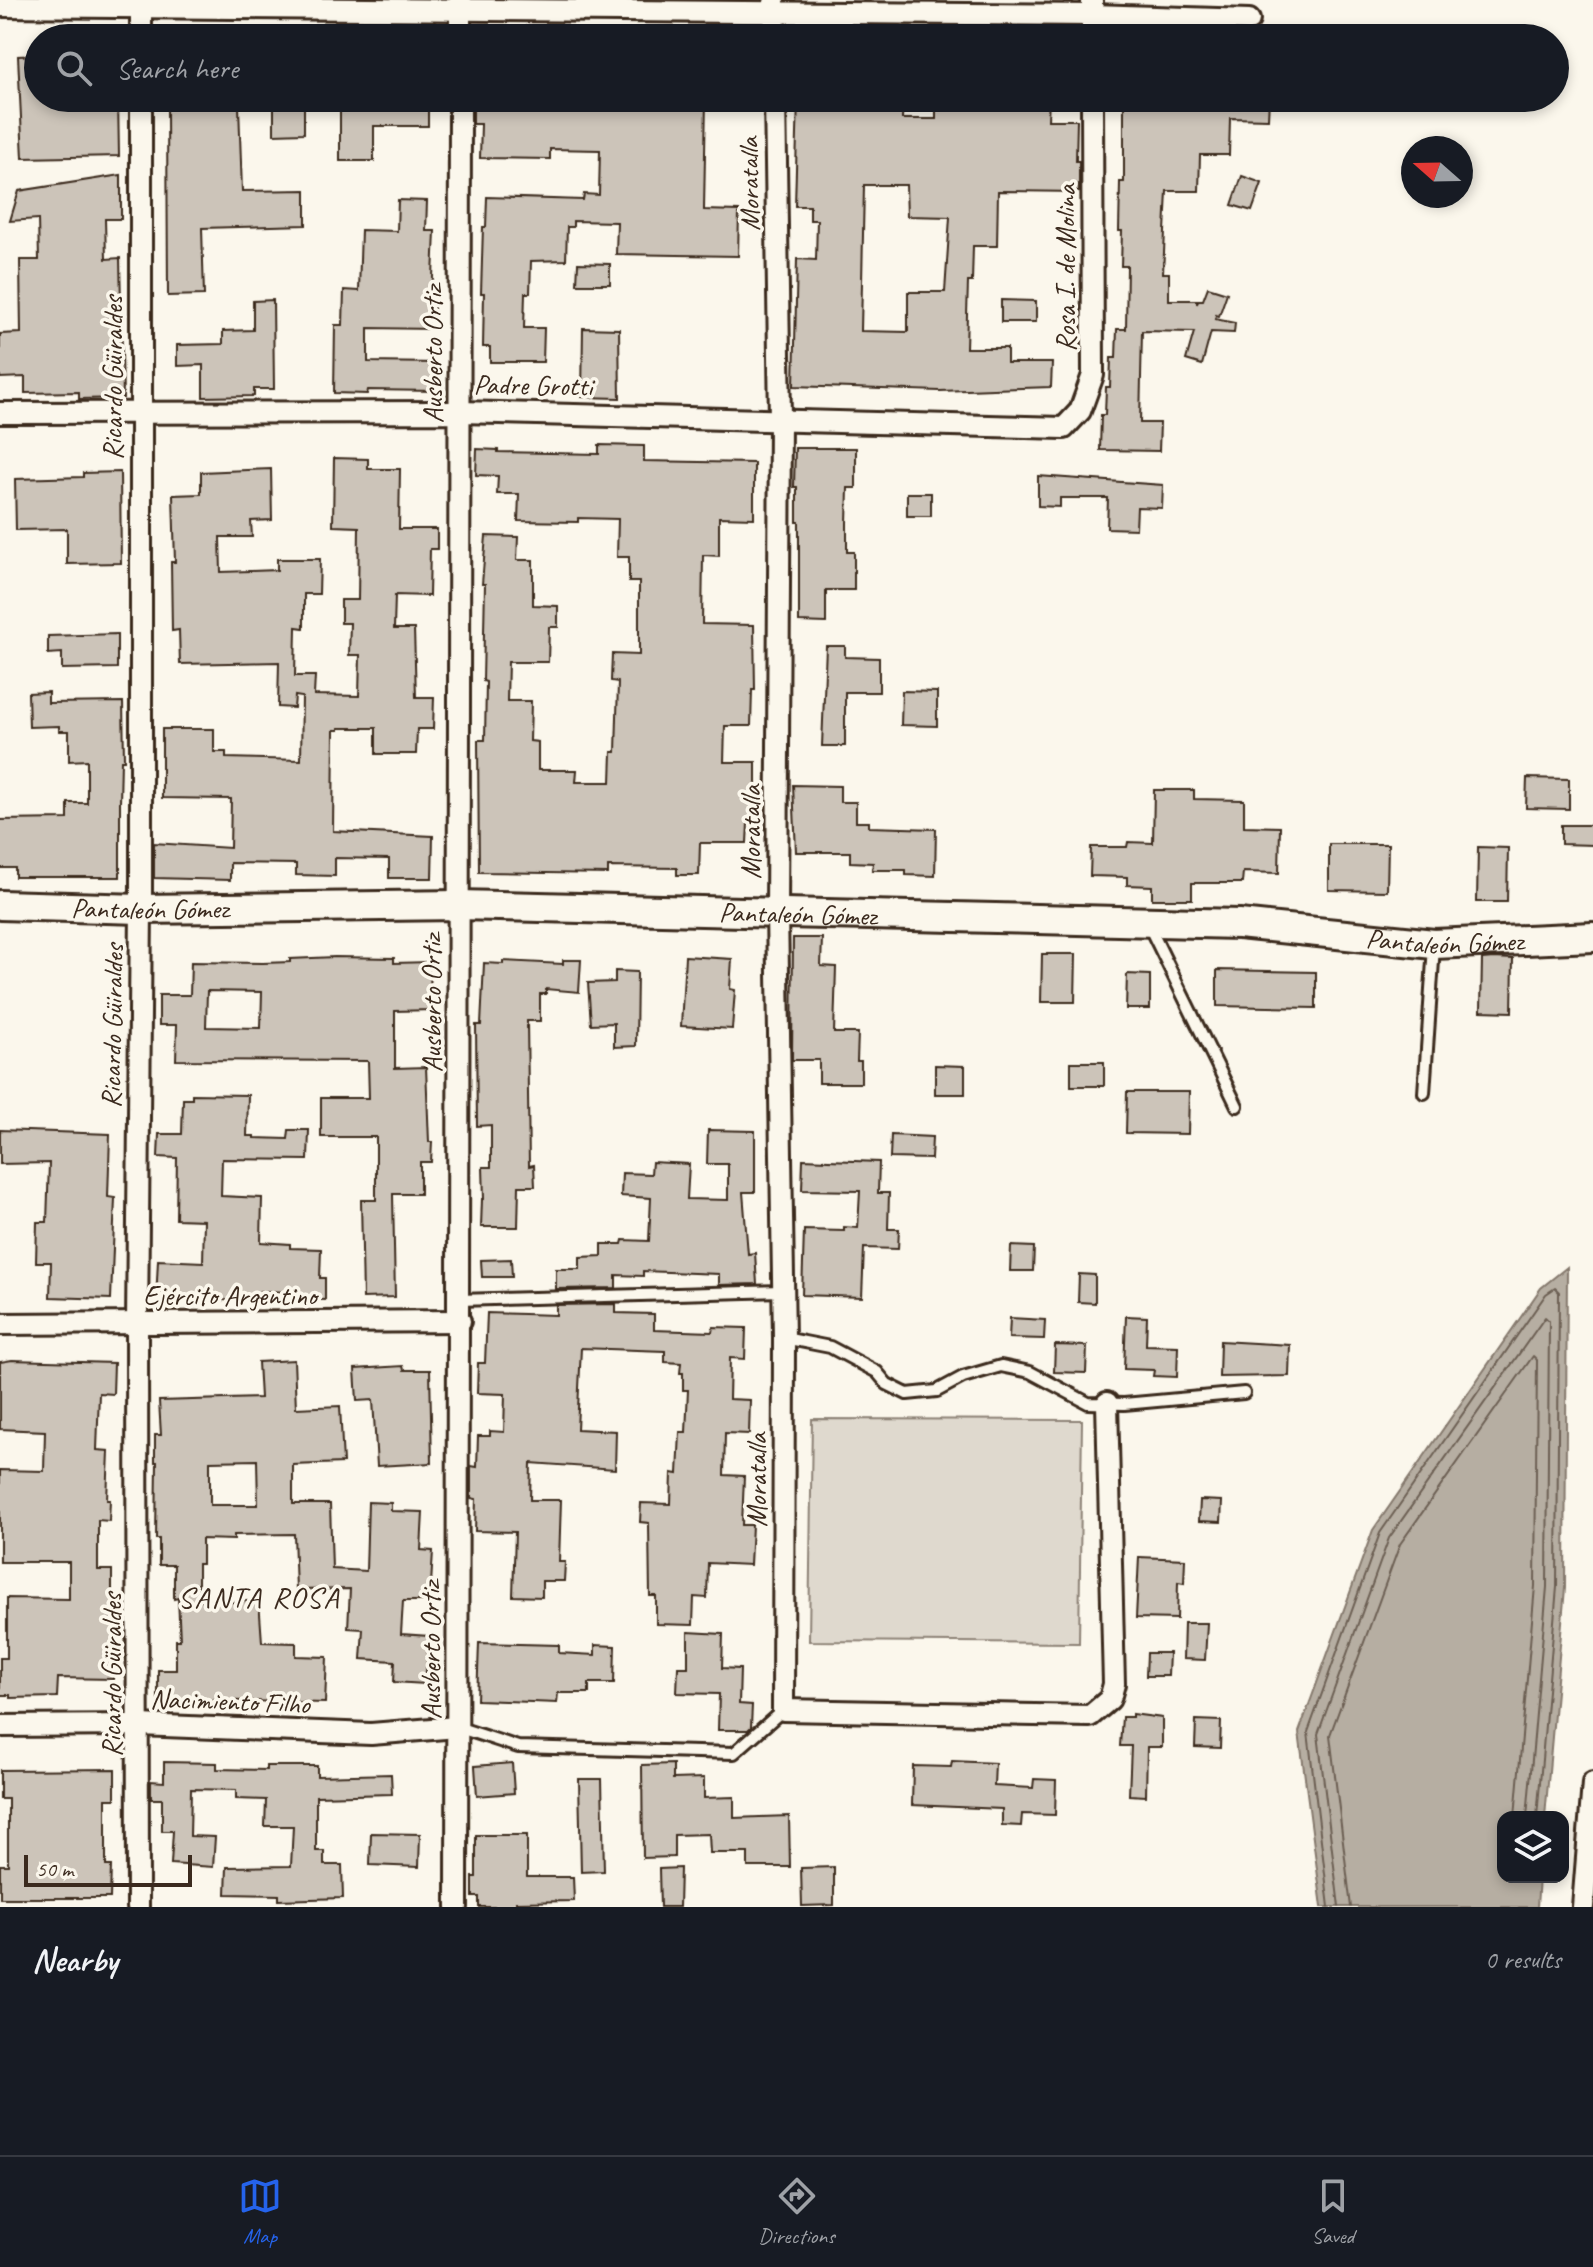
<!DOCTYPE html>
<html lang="en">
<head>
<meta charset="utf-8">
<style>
  :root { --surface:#171b24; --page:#20242c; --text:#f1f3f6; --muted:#9ea1a6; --line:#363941; --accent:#2563eb }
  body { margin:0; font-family:Caveat,sans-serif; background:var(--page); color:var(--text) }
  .controls { position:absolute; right:24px; bottom:24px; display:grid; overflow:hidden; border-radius:16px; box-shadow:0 4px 12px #0003 }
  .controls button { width:72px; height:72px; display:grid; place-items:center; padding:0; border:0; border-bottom:2px solid var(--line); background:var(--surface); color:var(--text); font:40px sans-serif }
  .compass { position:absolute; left:1401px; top:136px; width:72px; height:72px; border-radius:50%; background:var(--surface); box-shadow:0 4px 12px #0003; rotate:290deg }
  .scale { position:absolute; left:24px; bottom:20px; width:168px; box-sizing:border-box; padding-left:8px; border:4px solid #3b2a1e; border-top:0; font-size:22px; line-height:28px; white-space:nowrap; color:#3b2a1e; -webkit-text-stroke:6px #fbf7ec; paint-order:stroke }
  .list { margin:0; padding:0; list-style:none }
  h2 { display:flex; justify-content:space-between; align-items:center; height:104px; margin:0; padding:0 32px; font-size:34px }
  h2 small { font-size:26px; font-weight:400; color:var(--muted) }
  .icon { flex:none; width:44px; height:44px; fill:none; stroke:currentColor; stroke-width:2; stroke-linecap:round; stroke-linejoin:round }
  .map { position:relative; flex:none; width:1593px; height:1907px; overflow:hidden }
  .search { position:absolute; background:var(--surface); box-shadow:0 4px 12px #0003; left:24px; right:24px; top:24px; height:88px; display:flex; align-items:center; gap:20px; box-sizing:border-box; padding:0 28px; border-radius:44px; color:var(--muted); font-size:30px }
  .sheet { height:248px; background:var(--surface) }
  nav { display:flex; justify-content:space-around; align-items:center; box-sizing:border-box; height:112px; border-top:2px solid var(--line); background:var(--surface); font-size:22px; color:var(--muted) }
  nav a { display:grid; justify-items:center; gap:4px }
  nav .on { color:var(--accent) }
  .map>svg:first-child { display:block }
  .green { fill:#dfd9ce; stroke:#8d8276; stroke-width:2 }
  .water { fill:#b6aea2; stroke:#85796d; stroke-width:2 }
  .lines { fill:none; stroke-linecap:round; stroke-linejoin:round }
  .shore { stroke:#6c5f53; stroke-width:2 }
  .building { fill:#ccc4b9; stroke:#3b2a1e; stroke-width:2; fill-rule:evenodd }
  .service-casing { stroke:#3b2a1e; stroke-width:16 }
  .minor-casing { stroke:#3b2a1e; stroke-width:26 }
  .secondary-casing { stroke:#3b2a1e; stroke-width:34 }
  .service { stroke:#fbf7ec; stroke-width:10 }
  .minor { stroke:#fbf7ec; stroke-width:20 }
  .secondary { stroke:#fbf7ec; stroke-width:28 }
  .labels { text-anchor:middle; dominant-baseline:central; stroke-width:7; stroke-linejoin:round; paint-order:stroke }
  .street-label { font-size:28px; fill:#3b2a1e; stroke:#fbf7ec }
  .neighbourhood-label { font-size:30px; letter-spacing:2px; fill:#3b2a1e; stroke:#fbf7ec }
</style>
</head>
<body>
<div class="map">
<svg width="1593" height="1907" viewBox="0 0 1593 1907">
  <rect width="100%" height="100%" fill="#fbf7ec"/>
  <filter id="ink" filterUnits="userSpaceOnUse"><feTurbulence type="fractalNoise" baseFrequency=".0125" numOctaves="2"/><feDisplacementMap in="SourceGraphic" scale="16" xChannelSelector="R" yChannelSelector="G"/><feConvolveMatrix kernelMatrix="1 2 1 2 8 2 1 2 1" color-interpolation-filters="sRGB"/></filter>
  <g filter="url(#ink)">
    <polygon class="green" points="812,1419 1082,1420 1079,1643 809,1641"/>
    <polygon class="water" points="1567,1267 1565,1588 1545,1817 1503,1817 1503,1877 1539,1877 1537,1907 1322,1907 1299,1732 1373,1530 1541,1288"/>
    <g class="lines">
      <g class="shore">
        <polyline points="1329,1907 1308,1732 1380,1533 1546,1294 1555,1288 1559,1292 1557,1587 1537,1817"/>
        <polyline points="1339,1907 1318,1734 1389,1538 1545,1317 1549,1321 1547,1587 1527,1817"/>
        <polyline points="1351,1907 1330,1735 1400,1544 1533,1356 1537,1360 1535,1586 1515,1817"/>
      </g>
    </g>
    <g class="building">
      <polygon points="38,55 38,98 118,98 119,156 23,158 18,56"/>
      <polygon points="274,98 304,98 304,133 274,134"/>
      <polygon points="340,98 428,98 428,126 374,126 374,161 340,161"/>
      <polygon points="473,98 706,98 704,210 739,211 738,256 616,254 617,222 573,221 573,227 567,227 566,260 531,261 530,293 525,293 524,328 544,328 543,362 490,362 490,347 483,347 484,293 481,293 483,227 486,227 487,197 583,200 584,194 599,195 600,150 550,149 550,159 480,158 481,124 473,124"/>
      <path d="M798,98H903L902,119H936V98H1049L1048,120H1077L1076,161H1079V192L998,191L997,246H973L972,282H968L966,348H1007V363H1052L1051,387L940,391L794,386L797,259L816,260L817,220H810V206H795ZM864,185H906L907,216L950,217L945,292H908V332L861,331Z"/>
      <polygon points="1124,98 1269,98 1268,119 1230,118 1229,155 1200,155 1199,191 1167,191 1163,273 1169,273 1169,300 1197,300 1197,304 1198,300 1203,300 1208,287 1227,293 1219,316 1216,315 1215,319 1235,323 1234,333 1211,332 1202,365 1186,360 1194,332 1142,331 1140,423 1160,423 1159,451 1100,450 1101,415 1105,415 1106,387 1110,387 1111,358 1116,358 1117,329 1126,329 1127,266 1121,266 1122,231 1119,231 1120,182 1124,182"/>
      <polygon points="239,106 242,191 306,190 306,225 202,228 204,295 168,296 167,107"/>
      <polygon points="121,175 121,219 105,219 106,259 120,258 123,398 79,399 79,392 25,393 25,377 0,378 0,334 21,333 20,260 39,260 38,219 10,221 19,191"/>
      <polygon points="1242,176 1262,183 1252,211 1232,205"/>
      <polygon points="398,200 427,201 426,231 435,231 432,300 434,300 434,329 368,328 368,362 437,363 436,391 368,390 367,394 334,393 335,325 343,325 344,290 359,291 361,230 397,231"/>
      <polygon points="578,263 610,264 610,284 577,284"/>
      <polygon points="273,300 274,389 254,389 254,396 203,397 203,365 177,366 177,345 223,344 223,331 253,330 253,301"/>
      <polygon points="1001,300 1036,301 1036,322 1001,322"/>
      <polygon points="583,328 619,329 620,398 582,397"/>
      <polygon points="599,445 644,446 644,461 754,463 754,518 719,517 719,556 703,555 702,624 754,625 755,690 752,690 751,726 725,726 724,762 756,762 756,823 748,823 747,843 700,843 699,875 677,875 677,868 608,867 608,874 479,872 478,740 485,740 486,682 483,681 485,584 482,584 486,536 518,537 517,560 533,560 533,605 558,606 558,627 549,627 548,662 508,662 507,701 531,701 530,741 538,742 538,770 577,770 576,782 611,782 612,752 616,752 618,682 611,681 612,654 639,655 639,582 629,582 629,557 617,557 618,519 578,518 578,522 518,521 519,494 497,494 498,476 476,475 477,449 498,450 498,452 599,454"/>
      <polygon points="795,448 856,448 856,488 848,488 847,523 847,552 854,552 854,590 826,590 826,623 799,622 799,522 797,522 797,487 794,487"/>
      <polygon points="334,458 368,459 368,469 400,469 399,529 437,529 437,549 430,549 429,596 395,595 394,629 414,629 416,697 434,697 433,729 417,729 416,754 376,754 376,728 339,728 339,730 334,730 333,831 433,836 432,878 389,878 389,859 335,858 335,876 296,875 296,864 230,863 230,880 154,878 154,843 230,848 231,799 162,798 162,729 214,729 214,752 226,752 226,758 301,760 302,697 295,696 294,708 278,707 279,662 180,664 179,630 172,631 171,562 175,562 173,495 201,494 201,472 271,469 272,520 251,521 252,537 220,537 221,572 277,570 277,559 320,559 319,594 304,594 304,628 296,627 295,676 315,676 314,695 359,696 360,655 349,655 350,623 341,623 341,600 358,600 359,527 333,526"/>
      <polygon points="120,472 121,563 67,564 67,529 16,530 15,479 83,477 83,473"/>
      <polygon points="1038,476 1163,485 1162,508 1137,507 1136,529 1107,528 1108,498 1060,498 1060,507 1038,506"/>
      <rect x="907" y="493" width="24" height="23"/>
      <polygon points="117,634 117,668 62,669 62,653 48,654 48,636"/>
      <polygon points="826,646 845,646 845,657 879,658 879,692 845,692 845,746 822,746"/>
      <polygon points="902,691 937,692 937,726 901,725"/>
      <polygon points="48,692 48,703 123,702 124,760 121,760 120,803 120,877 15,877 15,868 0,868 0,820 68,819 68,803 87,803 87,760 69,761 69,731 59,731 59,726 29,727 28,693"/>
      <polygon points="1527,778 1569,779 1569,809 1526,808"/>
      <polygon points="793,785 840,786 840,802 856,802 856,822 869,822 869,827 936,829 935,876 906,875 906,870 872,870 873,863 850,862 850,852 796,852"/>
      <polygon points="1154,790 1194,790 1194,799 1244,800 1244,826 1280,827 1279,873 1243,872 1242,883 1192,883 1192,899 1152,899 1152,886 1127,885 1127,877 1090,876 1091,847 1127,847 1128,842 1153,843"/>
      <polygon points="1561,825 1593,825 1593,845 1561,844"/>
      <polygon points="1329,844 1388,844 1387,891 1329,890"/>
      <polygon points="1478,847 1508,848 1507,902 1477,902"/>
      <polygon points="793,938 822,938 821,966 836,967 834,1033 858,1033 857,1061 861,1061 861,1083 819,1083 819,1060 792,1060"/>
      <polygon points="1042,954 1076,954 1075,1002 1041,1002"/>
      <polygon points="685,956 732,959 730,989 735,990 732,1029 681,1026"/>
      <path d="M335,957L394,958V963L430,962L431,1010L395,1011V1068L426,1067L429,1142H432L431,1162H420V1194H393L395,1297L363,1298L361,1200H376V1137H321V1098H369L368,1061L176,1060L177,1025H159V995H190L191,962L263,963L290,962V959ZM207,991L262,992L261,1028L206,1027Z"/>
      <polygon points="1494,958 1513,959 1512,1012 1481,1011 1482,959"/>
      <polygon points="563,960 581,960 579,992 546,989 546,994 540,994 540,1021 527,1021 529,1166 534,1165 535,1186 519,1186 518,1227 481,1227 482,1199 484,1199 483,1167 491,1167 491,1125 477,1126 476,1025 481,1025 484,963 503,964 503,961 563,964"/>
      <polygon points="1217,970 1316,972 1316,1008 1217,1006"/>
      <polygon points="615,971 637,972 636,1046 614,1047 614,1023 591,1024 588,983 615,982"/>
      <polygon points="1127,974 1150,975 1150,1009 1126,1009"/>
      <rect x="1071" y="1062" width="33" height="24"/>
      <polygon points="935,1065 965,1066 965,1094 935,1094"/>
      <polygon points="1127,1092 1189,1092 1188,1134 1126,1133"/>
      <polygon points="192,1094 248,1095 247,1136 254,1136 254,1138 288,1139 289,1130 309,1130 308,1160 222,1159 221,1196 262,1198 261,1242 290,1244 290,1248 321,1249 320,1278 325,1278 325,1300 297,1299 297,1292 260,1291 260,1298 236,1297 236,1300 156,1301 158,1260 203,1262 204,1220 176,1219 177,1158 158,1157 159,1134 182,1134 183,1099 192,1099"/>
      <polygon points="0,1130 110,1134 108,1197 115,1198 111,1299 50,1297 51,1262 36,1262 37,1222 47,1222 49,1163 0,1164"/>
      <polygon points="708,1130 755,1131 755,1192 743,1192 748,1254 755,1253 757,1284 719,1285 719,1274 643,1271 643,1276 616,1275 616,1288 556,1289 556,1269 580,1269 580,1257 602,1256 602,1244 622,1244 623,1240 649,1241 651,1198 621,1196 622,1173 651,1174 652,1162 689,1164 687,1199 728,1200 728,1164 707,1164"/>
      <polygon points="891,1135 932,1137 931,1159 890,1158"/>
      <polygon points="803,1159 879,1162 878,1193 889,1193 888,1229 899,1229 898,1249 864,1248 862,1297 802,1295 804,1230 844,1231 844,1227 858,1228 860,1191 802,1190"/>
      <polygon points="1011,1246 1034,1247 1033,1271 1010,1271"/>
      <polygon points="511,1259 512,1277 482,1277 481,1260"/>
      <polygon points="1079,1274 1095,1275 1095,1303 1078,1302"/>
      <polygon points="616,1304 616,1313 654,1314 654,1330 712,1332 713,1327 746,1328 745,1359 730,1358 729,1399 750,1400 749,1434 725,1433 724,1475 744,1476 742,1525 752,1525 750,1565 708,1563 707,1598 694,1597 693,1625 656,1624 656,1596 650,1596 649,1523 640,1522 641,1503 671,1504 672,1473 678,1474 680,1432 686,1432 688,1390 683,1390 683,1373 680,1373 681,1363 665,1362 665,1351 581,1348 577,1429 616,1431 615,1469 531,1463 530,1500 561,1500 559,1562 565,1562 564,1581 542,1581 542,1597 513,1596 515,1532 475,1531 476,1499 471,1498 471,1466 477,1467 478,1436 490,1436 490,1431 504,1432 505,1394 477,1393 478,1363 485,1363 487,1313 556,1315 556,1305"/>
      <polygon points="1126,1316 1147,1317 1146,1345 1178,1346 1177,1377 1153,1376 1154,1370 1124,1369"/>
      <polygon points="1010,1318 1045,1320 1044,1339 1009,1338"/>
      <polygon points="1220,1341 1290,1345 1289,1376 1219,1377"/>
      <polygon points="1055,1345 1087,1346 1086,1373 1054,1372"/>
      <polygon points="12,1360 114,1363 113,1394 99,1393 97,1450 109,1451 107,1500 110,1500 109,1521 98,1520 98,1570 112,1570 112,1599 121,1599 121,1629 114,1629 113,1679 58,1678 57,1697 10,1698 10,1695 0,1695 0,1658 7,1658 7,1598 69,1599 69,1562 0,1562 0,1470 44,1471 45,1431 0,1429 0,1362"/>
      <path d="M294,1360L296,1408L340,1406L343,1463L293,1465V1504H330L332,1569L366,1571L368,1502L391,1503V1511L423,1512L421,1550L433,1551L430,1601H403L401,1634L429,1636L425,1684L394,1682L395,1661L361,1659L363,1629L348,1628L350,1589L296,1590L294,1534L234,1535V1540L202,1539V1564H198V1601L224,1599V1603L259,1600L262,1642L296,1643V1656L327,1657L325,1703L158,1699V1670H176V1640H180L178,1598L174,1599V1565H159V1539H156L157,1462H155V1435H161L159,1401L260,1398L258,1362ZM257,1460L258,1505H210V1461Z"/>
      <polygon points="403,1366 404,1370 430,1370 432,1463 377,1466 373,1400 357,1401 355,1369"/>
      <polygon points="1200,1500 1222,1501 1221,1522 1199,1521"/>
      <polygon points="1139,1557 1185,1559 1184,1583 1178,1582 1177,1619 1136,1618"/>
      <polygon points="1184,1623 1207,1623 1205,1660 1183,1659"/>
      <polygon points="688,1632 723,1634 722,1668 740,1669 739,1704 752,1705 751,1727 748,1730 718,1730 719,1694 677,1693 678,1667 688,1667"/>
      <polygon points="479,1643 559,1645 559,1653 595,1655 595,1645 615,1646 614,1683 589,1683 589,1693 558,1693 557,1703 477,1700"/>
      <polygon points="1147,1653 1169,1653 1168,1676 1146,1676"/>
      <polygon points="1132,1714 1162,1718 1162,1747 1147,1747 1146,1796 1129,1795 1131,1746 1120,1746 1122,1717 1132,1717"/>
      <polygon points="1196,1720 1221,1721 1220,1748 1195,1747"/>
      <polygon points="952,1761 995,1763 994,1786 1033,1788 1034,1779 1056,1780 1055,1815 1022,1814 1021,1826 1002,1825 1002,1809 912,1805 913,1766 951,1767"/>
      <polygon points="164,1762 217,1763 217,1769 266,1770 266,1766 317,1766 317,1776 391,1774 392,1794 316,1796 316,1851 324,1851 324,1865 342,1865 343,1898 279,1900 279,1895 226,1894 227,1867 291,1866 293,1826 265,1826 266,1800 236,1799 236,1790 191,1789 190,1836 215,1837 213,1867 171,1864 173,1831 162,1831 162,1799 151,1799 151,1781 164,1782"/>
      <polygon points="512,1763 514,1793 477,1796 475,1766"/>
      <polygon points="673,1764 673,1779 704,1778 704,1798 734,1797 734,1818 789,1816 790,1867 748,1867 748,1853 710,1853 709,1834 674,1835 674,1857 643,1858 642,1765"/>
      <polygon points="115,1769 115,1799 106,1799 106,1866 111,1866 110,1898 0,1898 0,1865 8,1865 8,1799 0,1799 0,1770"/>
      <polygon points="579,1779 602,1779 604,1871 581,1872"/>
      <polygon points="371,1833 420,1834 419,1867 370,1865"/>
      <polygon points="476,1835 527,1835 527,1877 573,1877 574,1901 516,1902 516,1907 479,1907 479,1897 473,1897 473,1877 476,1877"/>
      <polygon points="834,1867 834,1905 802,1906 801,1868"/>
      <polygon points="680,1868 679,1907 660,1907 659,1869"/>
    </g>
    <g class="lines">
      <defs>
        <g id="service">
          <polyline points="1148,924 1237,1106"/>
          <polyline points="1424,1093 1434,946"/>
          <polyline points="459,1300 783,1291"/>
          <polyline points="784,1338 830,1347 877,1372 887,1384 907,1394 937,1391 963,1377 1001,1366 1030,1372 1088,1403 1124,1404 1244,1393"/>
          <polyline points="457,1727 518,1747 734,1753 783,1710"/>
        </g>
        <g id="minor">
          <polyline points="1092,0 1092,38"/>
          <polyline points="774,2 775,38"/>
          <polyline points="0,6 1092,15 1249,20"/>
          <polyline points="141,38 141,0"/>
          <polyline points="460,38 460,0"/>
          <polyline points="775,98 780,419 777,912 784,1338 783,1710 1090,1716 1110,1699 1114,1684 1107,1403"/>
          <polyline points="0,413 460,412 1064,428 1080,411 1093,375 1092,98"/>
          <polyline points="0,1324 460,1321"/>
          <polyline points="0,1726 139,1725 371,1734 457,1727"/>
          <polyline points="138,1907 137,1324 141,909 141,98"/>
          <polyline points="457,1907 460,98"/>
          <polyline points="1583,1907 1593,1783"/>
        </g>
        <g id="secondary">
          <path id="s1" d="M0,905L141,909L459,905L1239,924L1434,944L1593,937"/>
        </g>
      </defs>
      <use href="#service" class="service-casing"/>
      <use href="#minor" class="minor-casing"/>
      <use href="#secondary" class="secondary-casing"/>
      <use href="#service" class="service"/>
      <use href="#minor" class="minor"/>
      <use href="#secondary" class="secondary"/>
    </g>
  </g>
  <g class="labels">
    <g class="street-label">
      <text transform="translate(749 184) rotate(-91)">Moratalla</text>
      <text transform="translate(1065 268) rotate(-90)">Rosa I. de Molina</text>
      <text transform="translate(432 354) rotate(-90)">Ausberto Ortiz</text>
      <text transform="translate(112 378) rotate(-90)">Ricardo Güiraldes</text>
      <text transform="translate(533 385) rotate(1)">Padre Grotti</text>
      <text transform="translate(750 832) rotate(-90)">Moratalla</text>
      <text stroke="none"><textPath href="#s1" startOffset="150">Pantaleón Gómez</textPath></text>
      <text stroke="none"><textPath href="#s1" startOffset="798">Pantaleón Gómez</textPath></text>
      <text stroke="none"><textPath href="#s1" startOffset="1446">Pantaleón Gómez</textPath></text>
      <text transform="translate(431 1003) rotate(-90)">Ausberto Ortiz</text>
      <text transform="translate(112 1026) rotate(-89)">Ricardo Güiraldes</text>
      <text x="230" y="1295">Ejército Argentino</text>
      <text transform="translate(756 1480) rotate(-90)">Moratalla</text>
      <text transform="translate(430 1650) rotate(-90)">Ausberto Ortiz</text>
      <text transform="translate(111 1675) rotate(-90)">Ricardo Güiraldes</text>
      <text transform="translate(230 1701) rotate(2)">Nacimiento Filho</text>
    </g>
    <g class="neighbourhood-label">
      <text x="259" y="1597">SANTA ROSA</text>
    </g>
  </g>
</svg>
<div class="controls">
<button><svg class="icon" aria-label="layers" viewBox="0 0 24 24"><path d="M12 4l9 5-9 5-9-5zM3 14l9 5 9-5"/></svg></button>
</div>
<svg class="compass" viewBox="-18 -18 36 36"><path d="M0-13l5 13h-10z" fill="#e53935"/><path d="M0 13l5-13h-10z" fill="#9ea1a6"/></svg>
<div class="scale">50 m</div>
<div class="search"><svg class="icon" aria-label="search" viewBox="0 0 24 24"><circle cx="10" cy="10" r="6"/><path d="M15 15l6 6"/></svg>Search here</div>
</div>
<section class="sheet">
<h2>Nearby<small>0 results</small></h2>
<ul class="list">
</ul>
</section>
<nav>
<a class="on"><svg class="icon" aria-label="map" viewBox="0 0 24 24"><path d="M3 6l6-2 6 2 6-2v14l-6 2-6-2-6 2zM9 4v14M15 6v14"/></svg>Map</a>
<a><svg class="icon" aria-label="directions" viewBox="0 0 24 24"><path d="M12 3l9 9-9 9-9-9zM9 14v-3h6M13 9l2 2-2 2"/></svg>Directions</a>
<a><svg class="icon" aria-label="saved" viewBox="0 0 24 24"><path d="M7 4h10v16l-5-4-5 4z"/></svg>Saved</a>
</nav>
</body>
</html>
